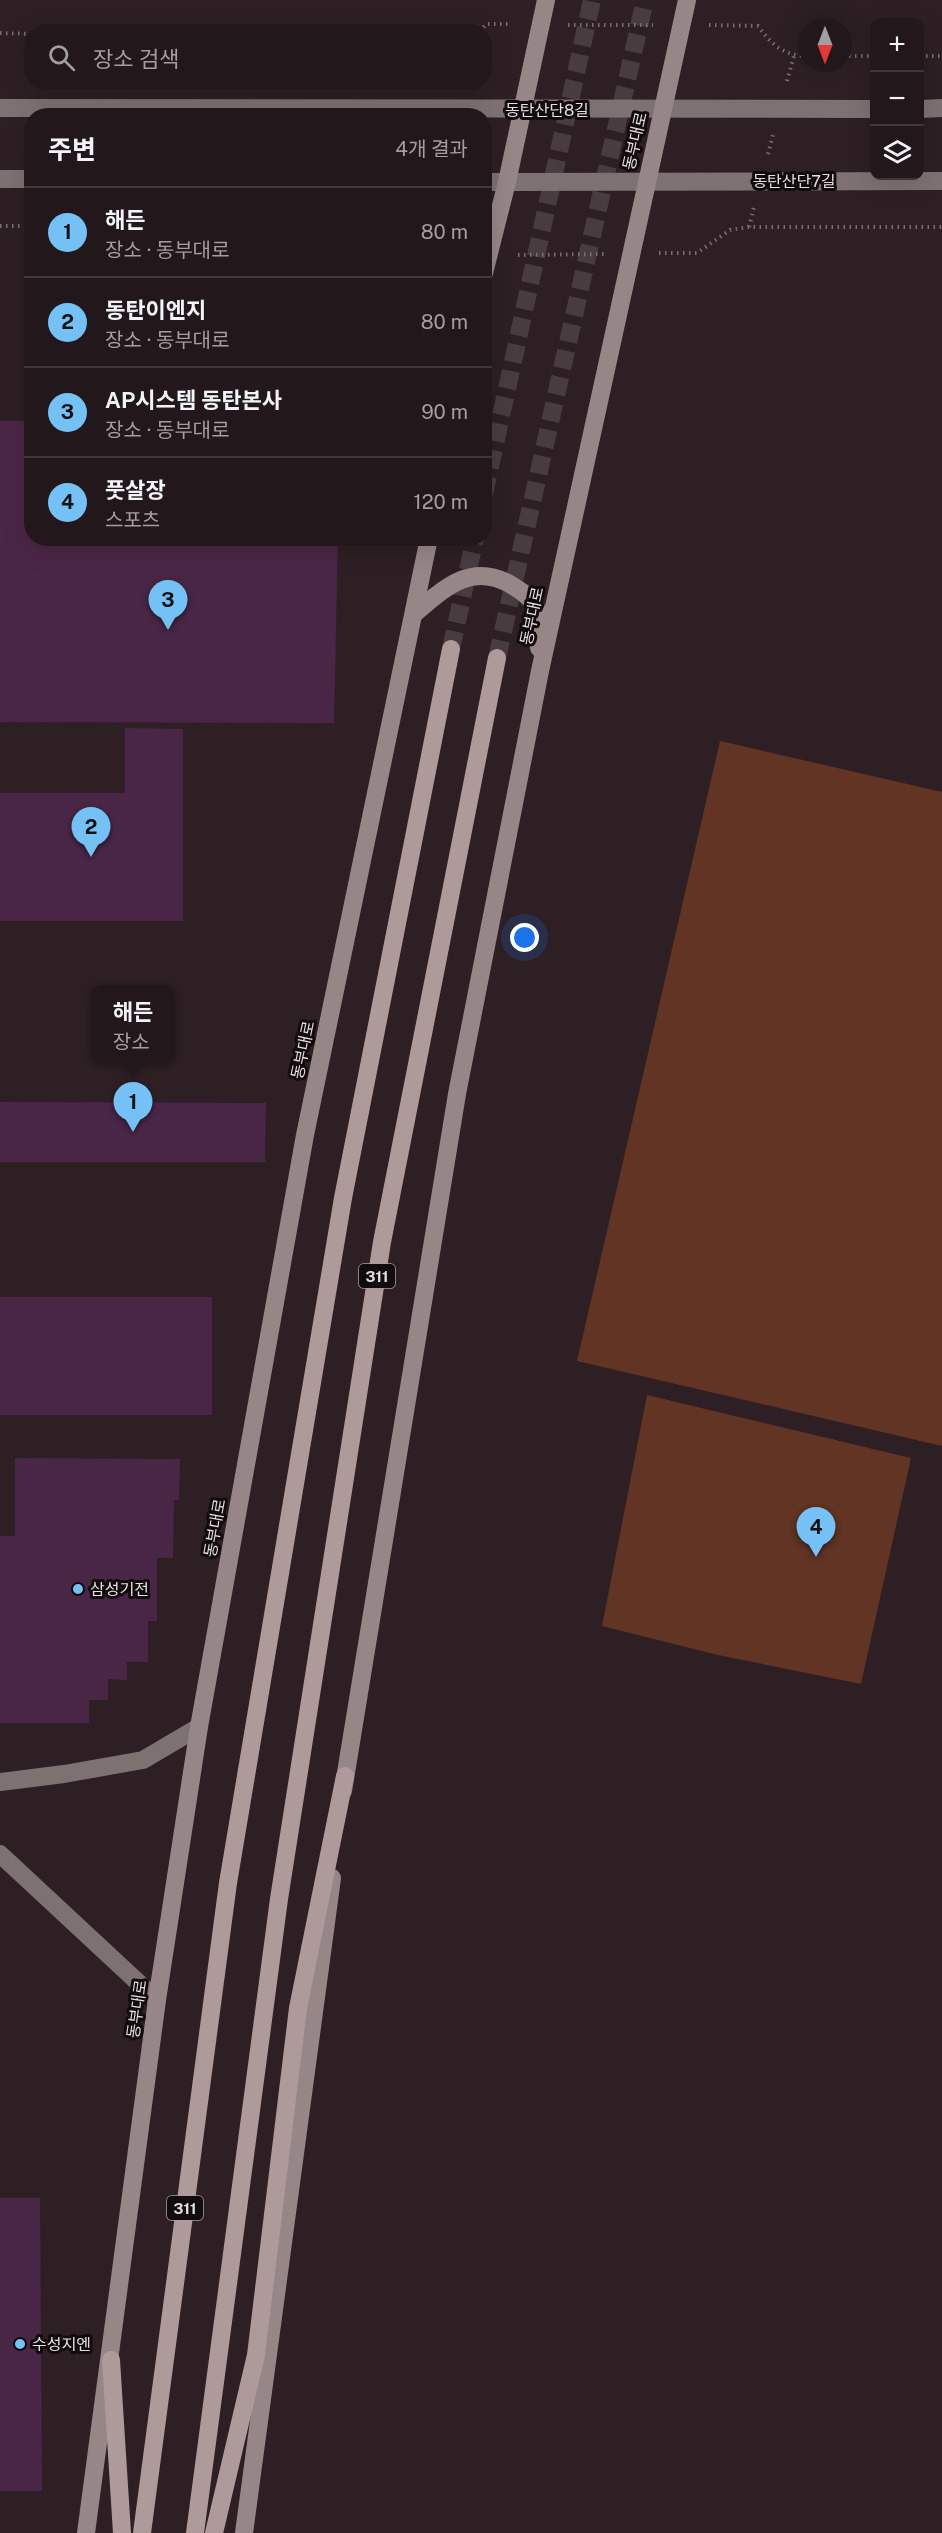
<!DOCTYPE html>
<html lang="ko">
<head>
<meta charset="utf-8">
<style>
  :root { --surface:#22171b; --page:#2e2428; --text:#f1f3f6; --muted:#a29fa3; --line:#3f363a; --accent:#73c1f5 }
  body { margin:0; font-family:"Public Sans","Noto Sans KR",sans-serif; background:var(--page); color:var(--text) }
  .controls { position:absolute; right:18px; top:18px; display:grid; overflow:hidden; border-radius:12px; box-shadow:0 6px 24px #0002 }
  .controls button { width:54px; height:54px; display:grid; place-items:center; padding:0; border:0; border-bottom:2px solid var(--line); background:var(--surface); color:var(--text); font:30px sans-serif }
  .compass { position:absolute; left:798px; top:18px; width:54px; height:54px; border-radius:50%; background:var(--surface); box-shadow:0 6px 24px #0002; rotate:180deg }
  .you { position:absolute; left:525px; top:938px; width:21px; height:21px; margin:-15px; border:4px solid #fff; border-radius:50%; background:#1a73e8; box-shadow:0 0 0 9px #1a73e833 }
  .badge { display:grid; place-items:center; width:39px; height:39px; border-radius:50%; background:var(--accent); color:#111; font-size:20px; font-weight:700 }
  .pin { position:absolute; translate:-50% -50px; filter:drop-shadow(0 2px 3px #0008) }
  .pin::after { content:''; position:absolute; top:32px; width:21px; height:18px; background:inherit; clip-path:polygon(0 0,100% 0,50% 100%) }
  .popup { position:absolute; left:91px; top:985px; width:84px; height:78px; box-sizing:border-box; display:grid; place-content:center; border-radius:12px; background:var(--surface); filter:drop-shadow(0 2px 4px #0005); font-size:20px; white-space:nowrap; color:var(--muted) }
  .popup b { font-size:22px; color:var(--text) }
  .popup::after { content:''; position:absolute; left:50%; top:100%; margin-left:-12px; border:12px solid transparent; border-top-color:var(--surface) }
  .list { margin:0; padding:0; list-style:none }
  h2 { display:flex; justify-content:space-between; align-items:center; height:78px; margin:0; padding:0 24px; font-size:26px }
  h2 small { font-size:20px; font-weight:400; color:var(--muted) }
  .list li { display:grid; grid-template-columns:39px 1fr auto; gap:18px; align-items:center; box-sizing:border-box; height:90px; padding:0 24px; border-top:2px solid var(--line) }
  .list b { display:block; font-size:22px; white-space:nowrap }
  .list p { margin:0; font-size:20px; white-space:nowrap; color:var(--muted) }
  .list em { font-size:20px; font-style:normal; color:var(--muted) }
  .icon { flex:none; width:33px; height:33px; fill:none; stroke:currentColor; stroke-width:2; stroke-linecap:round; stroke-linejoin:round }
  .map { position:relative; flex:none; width:942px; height:2533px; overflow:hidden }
  .search { position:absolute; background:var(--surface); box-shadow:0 6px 24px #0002; left:24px; top:24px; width:468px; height:66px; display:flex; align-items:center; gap:15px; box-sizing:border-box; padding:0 21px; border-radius:24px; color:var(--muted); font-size:22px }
  .panel { position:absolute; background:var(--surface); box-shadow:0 6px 24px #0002; left:24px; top:108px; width:468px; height:438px; border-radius:24px }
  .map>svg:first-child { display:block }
  .green { fill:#613424 }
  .building { fill:#4a2646 }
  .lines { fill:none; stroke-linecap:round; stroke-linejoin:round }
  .highway-tunnel { stroke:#493c40; stroke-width:18; stroke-dasharray:18 9; stroke-linecap:butt }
  .path { stroke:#7a6e72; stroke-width:4; stroke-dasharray:1.5 4.5; stroke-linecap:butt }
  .secondary { stroke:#7e7171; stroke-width:18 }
  .primary { stroke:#978687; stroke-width:18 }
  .highway { stroke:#ae9a9a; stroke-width:18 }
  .poi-dot { fill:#73c1f5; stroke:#110b0d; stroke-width:2 }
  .labels { text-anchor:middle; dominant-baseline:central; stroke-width:6; stroke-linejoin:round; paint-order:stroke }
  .shield { fill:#110b0d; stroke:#a79ea1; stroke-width:1.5 }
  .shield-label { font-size:15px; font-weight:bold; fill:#e7dde0 }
  .street-label { font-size:16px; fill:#e7dde0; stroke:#110b0d }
  .poi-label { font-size:16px; fill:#e7dde0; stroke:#110b0d; text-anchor:start }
</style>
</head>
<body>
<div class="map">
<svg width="942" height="2533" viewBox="0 0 942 2533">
  <rect width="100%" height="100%" fill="#2d1f24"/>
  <g class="green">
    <polygon points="720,741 942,792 942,1446 577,1361"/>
    <polygon points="647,1395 911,1458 861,1684 718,1655 602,1626"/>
  </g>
  <g class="building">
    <polygon points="0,421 32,421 32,538 338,538 334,723 0,722"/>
    <polygon points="125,728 183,729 183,921 0,921 0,793 125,793"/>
    <polygon points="0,1102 266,1103 265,1162 0,1162"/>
    <rect x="0" y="1297" width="212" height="118"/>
    <polygon points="15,1458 180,1459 179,1500 174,1500 173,1558 157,1558 157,1621 148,1621 148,1662 127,1662 127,1680 108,1679 108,1700 89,1700 89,1723 0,1723 0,1536 15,1536"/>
    <polygon points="0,2198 40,2198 42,2491 0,2491"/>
  </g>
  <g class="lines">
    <g class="highway-tunnel">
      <polyline points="484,494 592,0"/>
      <polyline points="451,649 475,538"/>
      <polyline points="497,658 645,0"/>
    </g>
    <g class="path">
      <polyline points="568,25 653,25"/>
      <path d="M709,25L758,26C771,44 784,56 807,56"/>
      <polyline points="480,32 486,24 512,24"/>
      <polyline points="0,33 32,34"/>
      <polyline points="843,56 874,56"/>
      <polyline points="920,56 942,56"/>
      <polyline points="787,81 794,56"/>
      <polyline points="768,154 773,135"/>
      <polyline points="0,226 32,226"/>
      <polyline points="749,227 754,207"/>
      <polyline points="659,253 697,253 730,230 749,227 942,227"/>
      <polyline points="518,255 604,254"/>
    </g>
    <g class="secondary">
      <polyline points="0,108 874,109"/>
      <polyline points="920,109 942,108"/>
      <polyline points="0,179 32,179"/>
      <polyline points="484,182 942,181"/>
      <polyline points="0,1782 64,1774 143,1760 199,1727"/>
      <polyline points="0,1854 157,2000"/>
    </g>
    <g class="primary">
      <polyline points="484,273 507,182 546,0"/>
      <path d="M415,613C444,589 469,563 508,583C518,589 530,596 536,607C541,617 538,637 539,648"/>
      <polyline points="343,1791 457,1094 540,671 687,0"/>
      <polyline points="86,2533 157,2000 199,1727 305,1135 429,538"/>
      <polyline points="244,2533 332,1878"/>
    </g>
    <g class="highway">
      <polyline points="111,2360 122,2533"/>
      <polyline points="142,2533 228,1883 343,1198 451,649"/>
      <polyline points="195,2533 279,1899 382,1242 497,658"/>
      <polyline points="214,2533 256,2355 298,2008 345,1776"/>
    </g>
  </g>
  <g class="poi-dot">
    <circle cx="78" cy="1589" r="6"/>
    <circle cx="20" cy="2344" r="6"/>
  </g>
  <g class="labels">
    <g class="shield">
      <rect x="359" y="1264" width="36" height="24" rx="4.5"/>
      <rect x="167" y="2196" width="36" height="24" rx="4.5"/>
    </g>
    <g class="shield-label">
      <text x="377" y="1276">311</text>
      <text x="185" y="2208">311</text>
    </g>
    <g class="street-label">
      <text x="547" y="110">동탄산단8길</text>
      <text transform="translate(635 141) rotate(-77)">동부대로</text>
      <text x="794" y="181">동탄산단7길</text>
      <text transform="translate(532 616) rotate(-78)">동부대로</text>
      <text transform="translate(303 1050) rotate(-78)">동부대로</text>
      <text transform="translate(215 1528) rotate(-80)">동부대로</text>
      <text transform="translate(137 2009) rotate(-82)">동부대로</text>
    </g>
    <g class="poi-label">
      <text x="90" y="1589">삼성기전</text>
      <text x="32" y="2344">수성지엔</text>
    </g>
  </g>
</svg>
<div class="controls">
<button>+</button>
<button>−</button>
<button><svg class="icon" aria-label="layers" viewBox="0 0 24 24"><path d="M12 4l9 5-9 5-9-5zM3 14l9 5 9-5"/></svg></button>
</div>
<svg class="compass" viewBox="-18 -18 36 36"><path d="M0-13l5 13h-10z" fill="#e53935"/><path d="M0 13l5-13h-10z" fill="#a29fa3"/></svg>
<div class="you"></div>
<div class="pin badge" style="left:133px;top:1132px">1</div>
<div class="popup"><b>해든</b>장소</div>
<div class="pin badge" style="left:91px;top:857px">2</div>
<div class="pin badge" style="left:168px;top:630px">3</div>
<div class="pin badge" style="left:816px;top:1557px">4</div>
<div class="search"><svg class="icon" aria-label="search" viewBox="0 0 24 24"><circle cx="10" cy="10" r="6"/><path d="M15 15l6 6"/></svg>장소 검색</div>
<section class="panel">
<h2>주변<small>4개 결과</small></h2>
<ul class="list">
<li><span class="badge">1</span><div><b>해든</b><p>장소 · 동부대로</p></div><em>80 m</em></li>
<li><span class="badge">2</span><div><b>동탄이엔지</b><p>장소 · 동부대로</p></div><em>80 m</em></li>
<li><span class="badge">3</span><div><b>AP시스템 동탄본사</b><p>장소 · 동부대로</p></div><em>90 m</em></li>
<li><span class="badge">4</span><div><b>풋살장</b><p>스포츠</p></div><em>120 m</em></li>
</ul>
</section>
</div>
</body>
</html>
